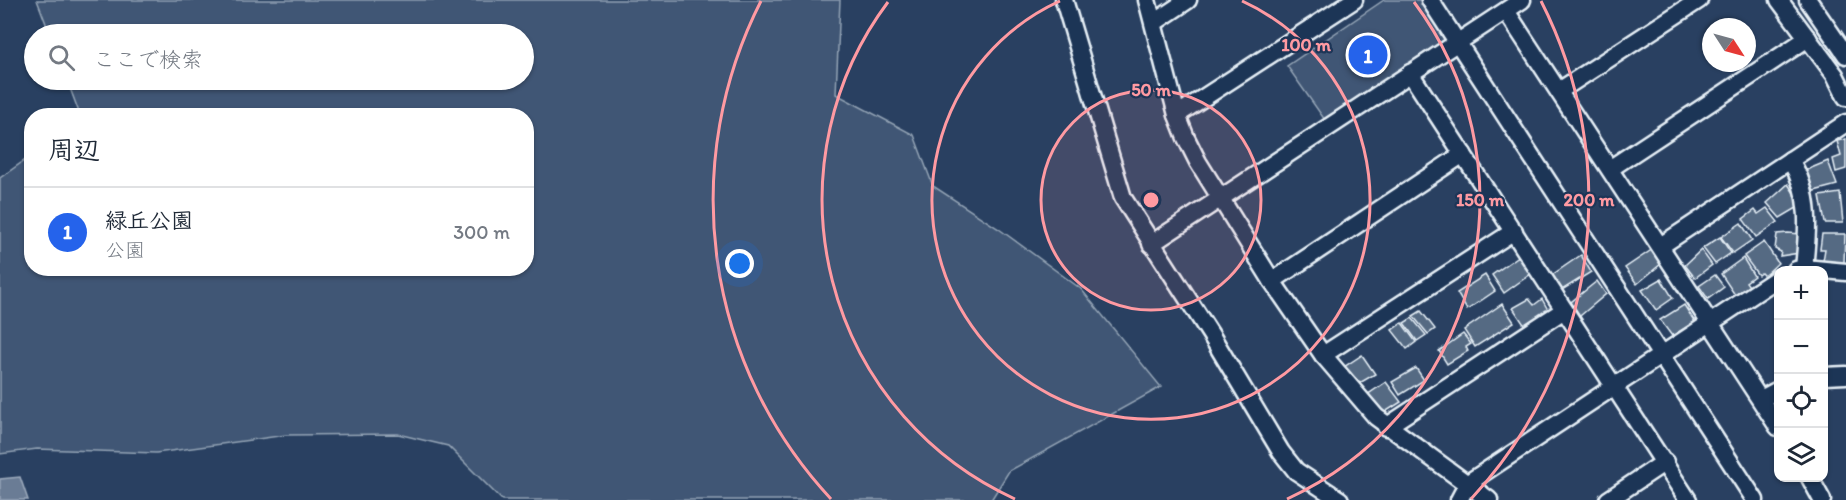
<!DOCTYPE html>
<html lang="ja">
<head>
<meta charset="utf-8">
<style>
  :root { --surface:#fff; --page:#f2f2f3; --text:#1f2937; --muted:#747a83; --line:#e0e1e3; --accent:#2563eb }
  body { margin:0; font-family:Itim,"Klee One",sans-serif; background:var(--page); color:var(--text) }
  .controls { position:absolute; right:18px; bottom:18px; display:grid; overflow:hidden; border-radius:12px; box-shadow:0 2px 4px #0004 }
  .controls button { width:54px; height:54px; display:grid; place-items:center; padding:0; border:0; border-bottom:2px solid var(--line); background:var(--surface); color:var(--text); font:30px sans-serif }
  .compass { position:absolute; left:1702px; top:18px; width:54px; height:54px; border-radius:50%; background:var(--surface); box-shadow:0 2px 4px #0004; rotate:126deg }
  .you { position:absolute; left:740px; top:264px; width:21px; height:21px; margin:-15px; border:4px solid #fff; border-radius:50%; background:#1a73e8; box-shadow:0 0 0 9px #1a73e833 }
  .badge { display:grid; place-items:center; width:39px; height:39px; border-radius:50%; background:var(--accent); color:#fff; font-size:20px; font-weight:700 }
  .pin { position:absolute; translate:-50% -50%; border:3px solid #fff; box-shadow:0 2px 6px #0006 }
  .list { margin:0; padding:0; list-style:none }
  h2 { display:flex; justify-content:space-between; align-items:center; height:78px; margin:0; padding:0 24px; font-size:26px }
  h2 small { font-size:20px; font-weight:400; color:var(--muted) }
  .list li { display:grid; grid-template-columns:39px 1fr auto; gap:18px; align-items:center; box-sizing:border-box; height:90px; padding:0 24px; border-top:2px solid var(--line) }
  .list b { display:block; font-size:22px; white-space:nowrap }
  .list p { margin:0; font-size:20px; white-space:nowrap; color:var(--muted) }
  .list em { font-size:20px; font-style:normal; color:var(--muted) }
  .icon { flex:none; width:33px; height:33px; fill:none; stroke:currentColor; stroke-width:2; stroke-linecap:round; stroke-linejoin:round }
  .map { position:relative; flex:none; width:1846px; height:500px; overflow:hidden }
  .search { position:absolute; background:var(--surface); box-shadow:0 2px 4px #0004; left:24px; top:24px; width:510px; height:66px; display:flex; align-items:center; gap:15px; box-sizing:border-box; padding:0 21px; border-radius:33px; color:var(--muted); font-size:22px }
  .panel { position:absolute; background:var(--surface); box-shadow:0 2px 4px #0004; left:24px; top:108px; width:510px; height:168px; border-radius:24px }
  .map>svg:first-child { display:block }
  .green { fill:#415774; stroke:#94a4b6; stroke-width:1.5 }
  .water { fill:#6b7c95; stroke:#9dabbd; stroke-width:1.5 }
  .building { fill:#556a83; stroke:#e8f1f8; stroke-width:1.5 }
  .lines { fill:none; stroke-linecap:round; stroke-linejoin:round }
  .minor-casing { stroke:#e8f1f8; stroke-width:21 }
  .minor { stroke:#1d3557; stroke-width:16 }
  .ring { fill:none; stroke:#ff9aa2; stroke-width:3 }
  .centre { fill:#ff9aa2; stroke:#1d3557; stroke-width:3 }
  .ring-label { font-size:18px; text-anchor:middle; font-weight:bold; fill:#ff9aa2; stroke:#1d3557; stroke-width:4.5; stroke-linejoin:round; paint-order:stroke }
</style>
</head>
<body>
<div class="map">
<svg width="1846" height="500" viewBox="0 0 1846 500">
  <rect width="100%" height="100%" fill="#294061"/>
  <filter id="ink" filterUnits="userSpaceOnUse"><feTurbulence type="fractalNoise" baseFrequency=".0167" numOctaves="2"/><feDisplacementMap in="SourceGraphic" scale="12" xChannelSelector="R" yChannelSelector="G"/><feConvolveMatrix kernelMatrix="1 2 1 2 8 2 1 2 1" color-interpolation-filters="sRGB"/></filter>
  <g filter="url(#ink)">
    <g class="green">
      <polygon points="37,0 840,0 836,94 914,135 933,186 999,229 1081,289 1161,387 1009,471 991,500 502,500 448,446 398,434 286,435 156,453 37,449 0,454 0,178 31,156 32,268 526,268 526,116 80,115 67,80 524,80 524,34 50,34"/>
      <polygon points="1384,0 1421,0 1450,44 1327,123 1287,66"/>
    </g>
    <polygon class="water" points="20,477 28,500 0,500 0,479"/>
    <g class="building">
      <polygon points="1846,139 1846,169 1836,172 1833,159 1841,156 1837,141"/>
      <polygon points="1828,161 1837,185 1814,191 1804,171"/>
      <polygon points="1788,184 1802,205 1780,218 1767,203"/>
      <polygon points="1840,193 1843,223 1825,223 1820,196"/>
      <polygon points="1767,208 1778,222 1756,237 1743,219 1755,210 1758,214"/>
      <polygon points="1741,223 1752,240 1733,253 1721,237"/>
      <polygon points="1788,233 1800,234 1799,253 1780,256 1781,252 1775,249 1777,234"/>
      <polygon points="1822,234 1845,234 1844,263 1823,261 1825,249 1820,249"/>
      <polygon points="1720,237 1731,253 1715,264 1703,248"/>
      <polygon points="1764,242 1778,263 1764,276 1761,273 1758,275 1744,256"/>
      <polygon points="1653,249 1662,263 1637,284 1625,268"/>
      <polygon points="1701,250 1712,265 1695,278 1685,265"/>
      <polygon points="1523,253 1535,271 1504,293 1492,275"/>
      <polygon points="1581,255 1591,272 1562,290 1552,275"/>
      <polygon points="1743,258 1754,276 1746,282 1749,286 1735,295 1721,274"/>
      <polygon points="1485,275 1495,291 1467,310 1457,293"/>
      <polygon points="1715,275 1724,287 1708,299 1699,286"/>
      <polygon points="1661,279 1673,298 1656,310 1642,290"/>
      <polygon points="1597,281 1606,294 1580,316 1571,302"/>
      <polygon points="1529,299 1534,305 1542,299 1548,310 1525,326 1513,308"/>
      <polygon points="1502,304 1514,322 1475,347 1464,330"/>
      <polygon points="1684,305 1695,322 1672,336 1660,320"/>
      <polygon points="1421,311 1435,329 1428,334 1413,316"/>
      <polygon points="1412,318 1426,335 1417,341 1404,323"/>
      <polygon points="1402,323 1416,342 1407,349 1392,330"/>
      <polygon points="1463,334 1471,344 1466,347 1468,351 1447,364 1439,351"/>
      <polygon points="1362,355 1375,374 1358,384 1344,367"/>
      <polygon points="1416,368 1424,380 1400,395 1392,382"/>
      <polygon points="1386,382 1401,402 1382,414 1367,395"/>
    </g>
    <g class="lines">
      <defs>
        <g id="minor">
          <polyline points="1064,0 1123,198 1211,335 1281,452 1296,471 1340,500"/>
          <polyline points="1147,0 1177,115 1186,138 1198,162 1272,281 1323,355 1376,417 1489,500"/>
          <polyline points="1430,0 1755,500"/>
          <polyline points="1779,0 1835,75 1846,97"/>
          <polyline points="1808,0 1846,55"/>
          <polyline points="1506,11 1778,427"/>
          <polyline points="1155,22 1188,0"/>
          <polyline points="1410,73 1688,500"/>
          <polyline points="1559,91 1699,0"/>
          <polyline points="1177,115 1354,0"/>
          <path d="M1790,160C1812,194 1808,231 1804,268"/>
          <polyline points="1611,168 1808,38"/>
          <polyline points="1151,244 1522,0"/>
          <polyline points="1662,245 1846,123"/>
          <polyline points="1796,270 1804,268 1846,272"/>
          <polyline points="1272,281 1463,154"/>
          <polyline points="1323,355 1514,231"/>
          <polyline points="1824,376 1846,375"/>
          <polyline points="1761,399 1778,390"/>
          <polyline points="1386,427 1564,310"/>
          <polyline points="1810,478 1822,500"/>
          <polyline points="1459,500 1468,483 1778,278"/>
          <polyline points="1608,500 1665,462"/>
        </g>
      </defs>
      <use href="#minor" class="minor-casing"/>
      <use href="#minor" class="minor"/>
    </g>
  </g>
  <circle cx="1151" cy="200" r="110" fill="#ff9aa2" fill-opacity=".12"/>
  <g class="ring">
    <circle cx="1151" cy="200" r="110"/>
    <path d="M1242 1A219 219 0 1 1 1060 1"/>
    <path d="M1015 499A329 329 0 0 1 888 2M1414 2A329 329 0 0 1 1287 499"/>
    <path d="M831 499A438 438 0 0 1 761 1M1541 1A438 438 0 0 1 1471 499"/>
  </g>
  <circle cx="1151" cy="200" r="9" class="centre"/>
  <g class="ring-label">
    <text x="1306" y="51">100 m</text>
    <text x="1151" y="96">50 m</text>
    <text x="1480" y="206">150 m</text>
    <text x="1589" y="206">200 m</text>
  </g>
</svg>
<div class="controls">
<button>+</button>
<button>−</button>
<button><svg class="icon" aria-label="locate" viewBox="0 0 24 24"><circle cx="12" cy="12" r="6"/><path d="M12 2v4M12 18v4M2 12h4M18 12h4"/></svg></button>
<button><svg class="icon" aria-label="layers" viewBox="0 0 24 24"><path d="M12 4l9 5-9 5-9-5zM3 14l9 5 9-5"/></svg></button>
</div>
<svg class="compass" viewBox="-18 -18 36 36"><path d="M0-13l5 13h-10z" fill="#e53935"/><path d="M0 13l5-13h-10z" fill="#747a83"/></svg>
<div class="you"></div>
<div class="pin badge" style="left:1368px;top:55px">1</div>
<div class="search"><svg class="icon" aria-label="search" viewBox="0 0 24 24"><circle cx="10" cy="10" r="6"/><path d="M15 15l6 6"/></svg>ここで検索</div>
<section class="panel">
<h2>周辺<small></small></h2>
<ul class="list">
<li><span class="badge">1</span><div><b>緑丘公園</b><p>公園</p></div><em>300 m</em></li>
</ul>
</section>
</div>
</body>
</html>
